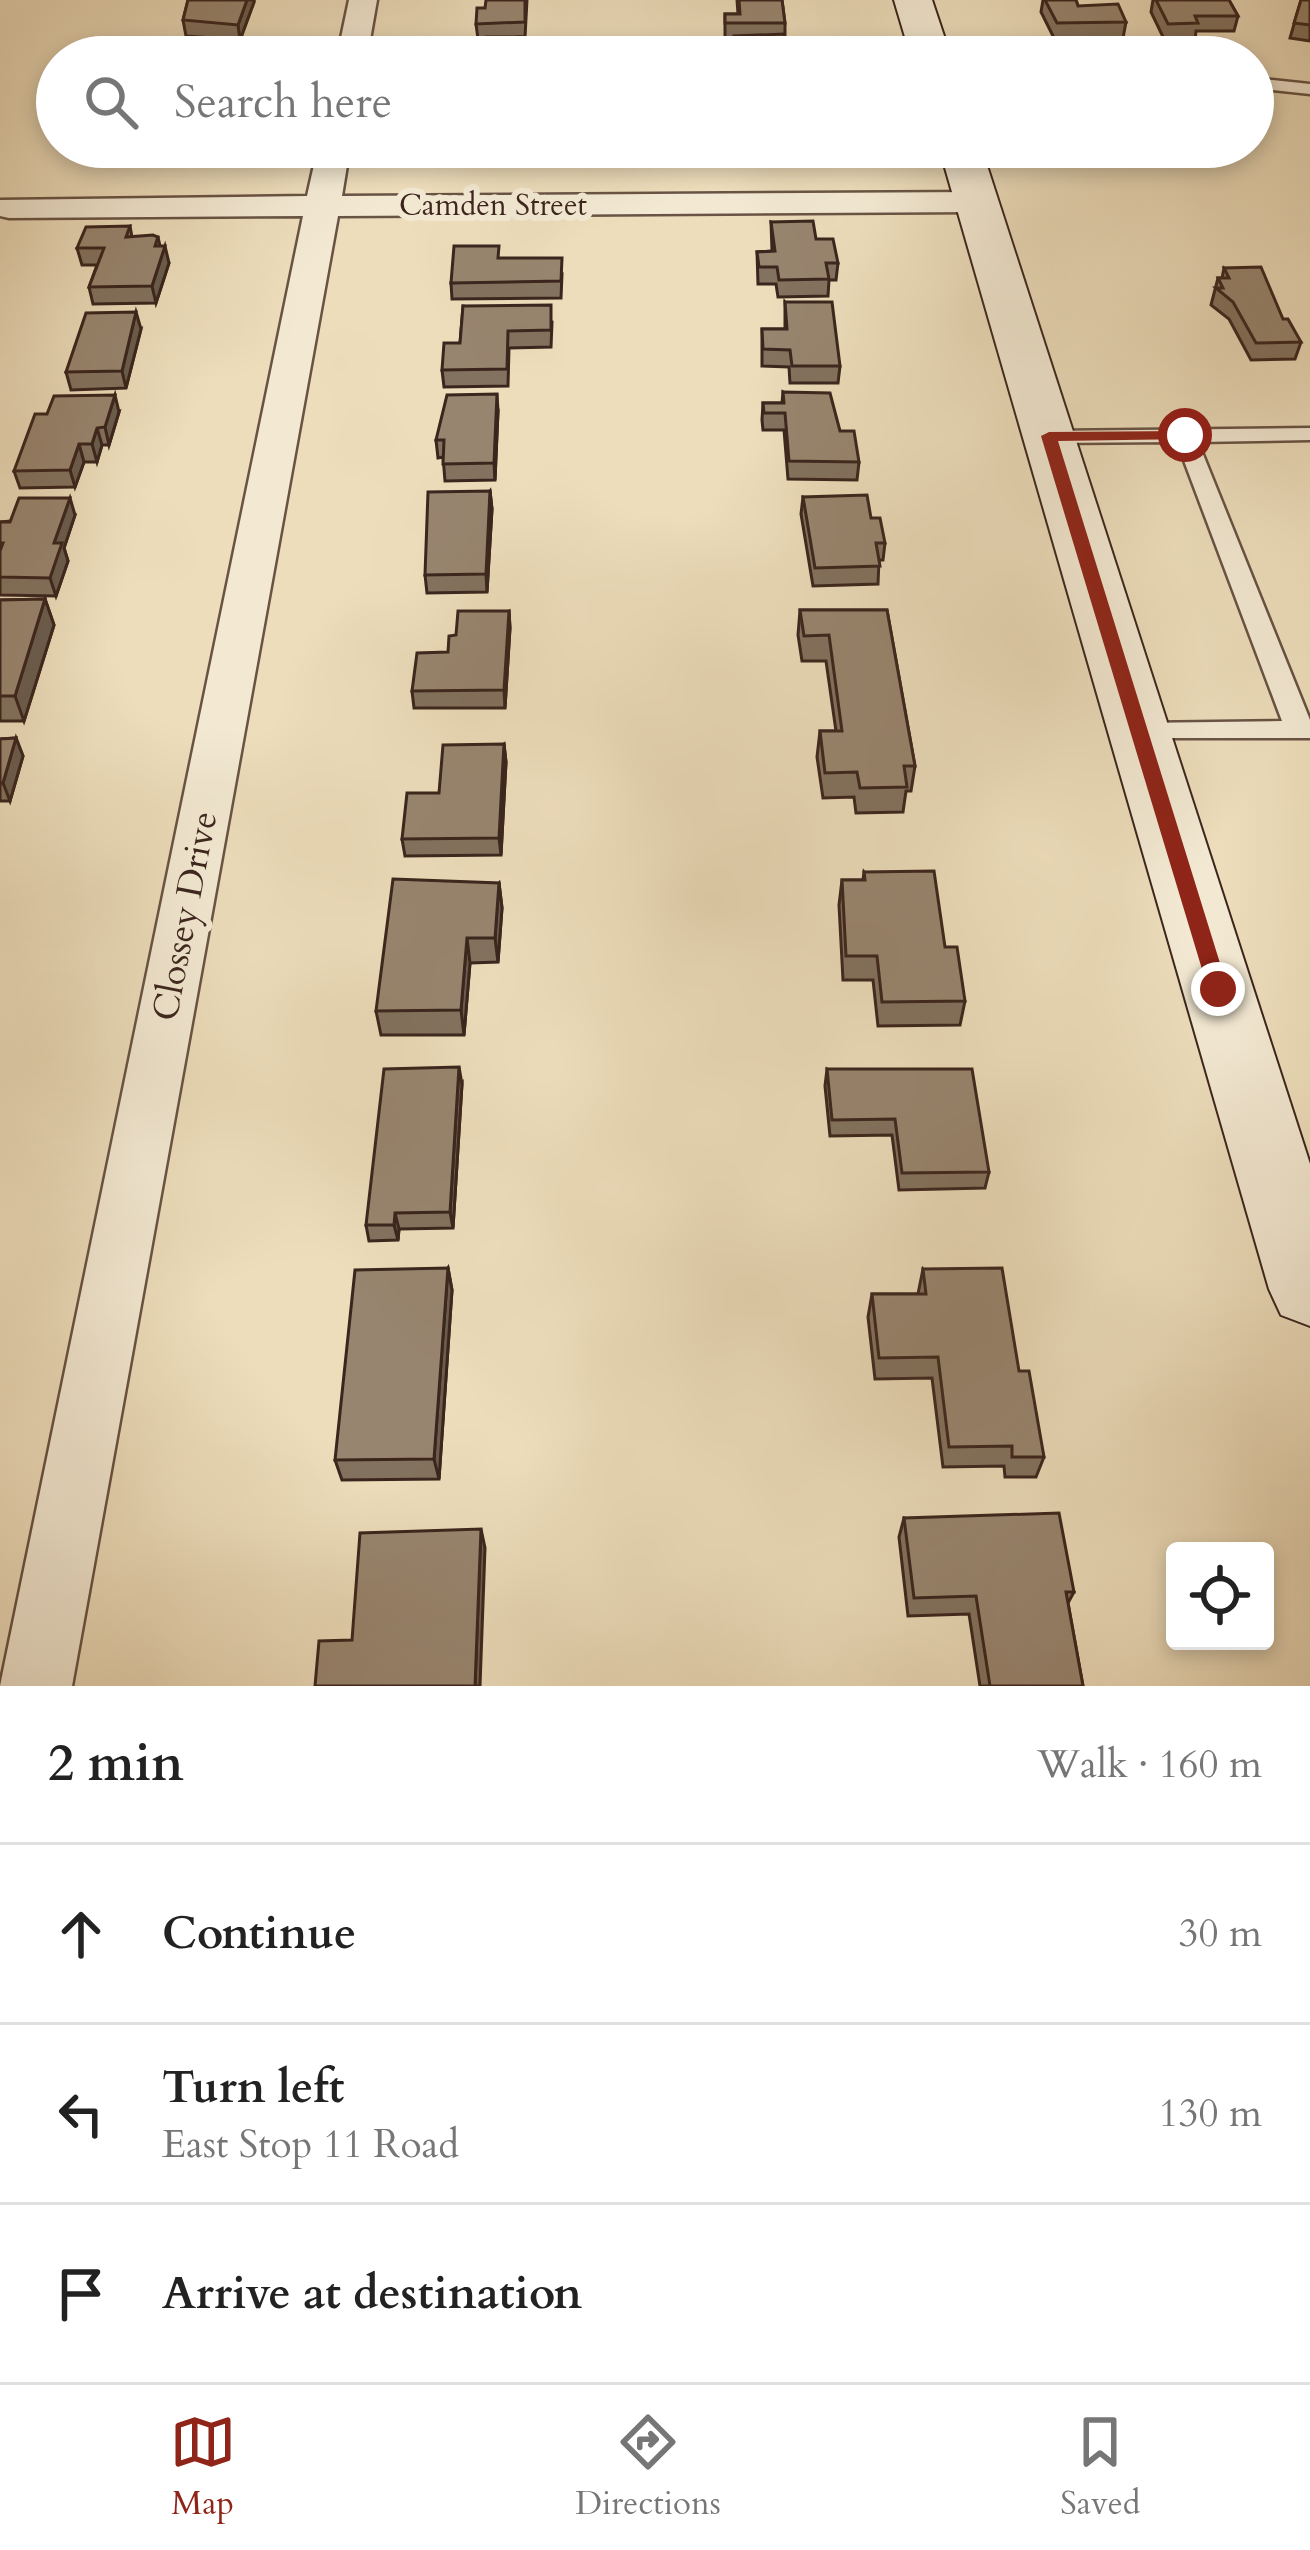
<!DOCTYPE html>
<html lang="en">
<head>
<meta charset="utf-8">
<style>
  :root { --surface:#fff; --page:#f6f6f6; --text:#222; --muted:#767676; --line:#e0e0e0; --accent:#8f2418 }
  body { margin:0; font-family:Cardo,serif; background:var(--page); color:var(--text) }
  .controls { position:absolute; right:36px; bottom:36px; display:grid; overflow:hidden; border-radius:12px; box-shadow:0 6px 18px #0003 }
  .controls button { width:108px; height:108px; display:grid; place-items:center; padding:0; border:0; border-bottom:3px solid var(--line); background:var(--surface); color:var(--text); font:60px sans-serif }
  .stop { position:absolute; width:36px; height:36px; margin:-27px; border:9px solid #8f2418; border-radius:50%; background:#fff }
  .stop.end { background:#8f2418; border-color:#fff; box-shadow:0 3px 12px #0008 }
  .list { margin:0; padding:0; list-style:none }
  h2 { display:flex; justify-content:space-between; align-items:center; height:156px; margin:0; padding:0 48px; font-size:51px }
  h2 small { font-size:39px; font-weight:400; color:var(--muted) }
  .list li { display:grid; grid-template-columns:78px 1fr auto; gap:36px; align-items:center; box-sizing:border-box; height:180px; padding:0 48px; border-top:3px solid var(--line) }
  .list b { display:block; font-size:45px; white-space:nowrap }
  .list p { margin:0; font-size:39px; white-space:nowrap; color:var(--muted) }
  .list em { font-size:39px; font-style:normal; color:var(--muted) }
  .icon { flex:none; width:66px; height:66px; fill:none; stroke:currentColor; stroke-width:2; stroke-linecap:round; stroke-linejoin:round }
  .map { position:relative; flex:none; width:1310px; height:1686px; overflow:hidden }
  .search { position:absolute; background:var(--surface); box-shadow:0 6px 18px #0003; left:36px; right:36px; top:36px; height:132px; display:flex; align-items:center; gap:30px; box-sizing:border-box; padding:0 42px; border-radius:66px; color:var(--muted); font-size:45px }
  .sheet { height:696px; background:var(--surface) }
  nav { display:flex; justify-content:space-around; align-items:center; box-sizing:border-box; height:168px; border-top:3px solid var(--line); background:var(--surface); font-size:33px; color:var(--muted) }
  nav a { display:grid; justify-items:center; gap:6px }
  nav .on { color:var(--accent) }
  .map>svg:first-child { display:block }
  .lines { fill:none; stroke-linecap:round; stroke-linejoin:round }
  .lane-casing { stroke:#685344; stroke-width:5 }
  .street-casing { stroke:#685344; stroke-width:5 }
  .secondary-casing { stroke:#3b251d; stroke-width:4 }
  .lane { fill:#f3e9d3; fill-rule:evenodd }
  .street { fill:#f3e9d3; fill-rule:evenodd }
  .secondary { fill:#f3e9d3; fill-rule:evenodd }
  .wall { fill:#83725f; stroke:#3b251d; stroke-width:3 }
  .shaded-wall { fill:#6a5d4e; stroke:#3b251d; stroke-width:3 }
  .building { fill:#98856f; stroke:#3b251d; stroke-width:3 }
  .route { fill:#8f2418 }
  .labels { text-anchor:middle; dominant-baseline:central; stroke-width:12; stroke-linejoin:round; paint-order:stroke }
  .far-street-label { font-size:30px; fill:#3b251d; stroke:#f3e9d3 }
  .street-label { font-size:36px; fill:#3b251d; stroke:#f3e9d3 }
</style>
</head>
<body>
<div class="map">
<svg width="1310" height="1686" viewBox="0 0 1310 1686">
  <rect width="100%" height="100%" fill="#edddbb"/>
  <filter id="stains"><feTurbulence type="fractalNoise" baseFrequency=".00167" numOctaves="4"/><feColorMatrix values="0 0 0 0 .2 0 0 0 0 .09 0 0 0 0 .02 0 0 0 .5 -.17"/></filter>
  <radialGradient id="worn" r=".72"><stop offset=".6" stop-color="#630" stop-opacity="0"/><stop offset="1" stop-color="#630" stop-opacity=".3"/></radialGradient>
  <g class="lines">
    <defs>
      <g id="lane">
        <polygon points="1253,78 1310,84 1310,94 1253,88"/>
        <polygon points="1310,428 1310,440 1198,442 1310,720 1310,738 1130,738 1126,732 1130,726 1139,723 1282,721 1177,442 1049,443 1038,437 1049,431"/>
      </g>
      <g id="street">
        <polygon points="349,0 377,0 367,57 337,57"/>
        <polygon points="318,147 350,147 342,196 977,192 994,202 977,212 338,216 72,1686 0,1686 303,216 9,218 0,216 0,200 307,196"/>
      </g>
      <g id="secondary">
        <polygon points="894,0 932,0 951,57 911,57"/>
        <polygon points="939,147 981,147 1310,1164 1310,1326 1281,1315 1269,1289"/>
      </g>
    </defs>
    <use href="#lane" class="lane-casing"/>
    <use href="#street" class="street-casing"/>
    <use href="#secondary" class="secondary-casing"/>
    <use href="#lane" class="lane"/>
    <use href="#street" class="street"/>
    <use href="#secondary" class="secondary"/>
  </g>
  <g class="wall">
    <polygon points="188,0 254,0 254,2 240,40 186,36 183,20"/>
    <polygon points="527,0 525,37 518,37 525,49 537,49 538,57 483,57 485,39 478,39 476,24 485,8"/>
    <polygon points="737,0 782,0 785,23 785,57 733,57 733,38 725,39 725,14 738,14"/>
    <polygon points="1043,0 1076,0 1078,6 1126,22 1123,38 1054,38 1041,12"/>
    <polygon points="1153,0 1229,0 1238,16 1234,31 1196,31 1195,39 1164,39 1151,12"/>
    <polygon points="1301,0 1310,0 1310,41 1290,38"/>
    <polygon points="1253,90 1259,102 1255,117 1253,117"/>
    <polygon points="155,147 207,147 202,161 158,161"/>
    <polygon points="465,147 519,147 519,153 466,156"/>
    <polygon points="771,222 816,239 838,263 836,280 829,280 828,296 778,297 776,284 758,284 757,252 772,251"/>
    <polygon points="130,226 132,237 158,237 160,246 169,263 156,303 93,304 89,287 97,265 82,265 77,248"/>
    <polygon points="1224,268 1283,319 1301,342 1295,359 1251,360 1229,319 1211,305 1218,278 1222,278"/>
    <polygon points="562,274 561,298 452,299 451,283"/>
    <polygon points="785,302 840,366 838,383 790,383 789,367 762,366 762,329 785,329"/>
    <polygon points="463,306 552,322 551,347 509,348 508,386 444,387 442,370 460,343"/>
    <polygon points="141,329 126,388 71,390 66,372"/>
    <polygon points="783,392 840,431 859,462 857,480 788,479 784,430 763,430 762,420 763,403 782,403"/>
    <polygon points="498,411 495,480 445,481 443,457 438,458 436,440"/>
    <polygon points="119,412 109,445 102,445 97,462 84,462 75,487 20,488 14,471"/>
    <polygon points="490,491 492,509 487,592 427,593 425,575"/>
    <polygon points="803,497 871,518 885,543 883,560 879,560 878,584 813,586 801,514"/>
    <polygon points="75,515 64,548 68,561 56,596 0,595 0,522"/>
    <polygon points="45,599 54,625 24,721 0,721 0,600"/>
    <polygon points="800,610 887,610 915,766 911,791 906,791 903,812 856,813 854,797 823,798 817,757 820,731 836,731 826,661 802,661 798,635"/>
    <polygon points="509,611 510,628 505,708 414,708 412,691 448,652 456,635"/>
    <polygon points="16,738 23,756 10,801 0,801 0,739"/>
    <polygon points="504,744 506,762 501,855 405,856 402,839 439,793"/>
    <polygon points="864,872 965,1001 960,1025 878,1026 873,980 843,980 839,905 842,880 863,880"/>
    <polygon points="499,883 502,908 498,962 470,963 464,1035 381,1035 376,1011"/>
    <polygon points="827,1069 989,1172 985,1188 899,1190 892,1135 830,1136 825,1086"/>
    <polygon points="462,1084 453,1228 399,1229 398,1240 369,1241 366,1225"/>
    <polygon points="448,1268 452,1290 439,1479 342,1480 335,1460"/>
    <polygon points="923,1269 1019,1371 1044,1457 1036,1477 1005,1477 1004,1466 943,1467 932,1378 875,1379 868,1317 872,1294 918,1294"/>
    <polygon points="904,1518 1074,1592 1068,1603 1083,1686 980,1686 969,1614 908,1616 899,1537"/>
  </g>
  <g class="shaded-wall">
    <polygon points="247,0 254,0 254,2 240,40 238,25"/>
    <polygon points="199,147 207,147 202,161"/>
    <polygon points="165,246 169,263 156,303 152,286"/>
    <polygon points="136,312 141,329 126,388 122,371"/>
    <polygon points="497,394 498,411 495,480 494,463"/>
    <polygon points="115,395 119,412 109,445 105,427"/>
    <polygon points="97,428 102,445 97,462 92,444"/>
    <polygon points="79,444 84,462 75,487 70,470"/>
    <polygon points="490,491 492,509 487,592 486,574"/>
    <polygon points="70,498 75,515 64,548 68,561 56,596 50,578 54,543"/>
    <polygon points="45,599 54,625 24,721 15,696"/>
    <polygon points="509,611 510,628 505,708 504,690"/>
    <polygon points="16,738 23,756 10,801 3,783"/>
    <polygon points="504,744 506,762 501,855 499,838"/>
    <polygon points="499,883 502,908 498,962 495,938"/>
    <polygon points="467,938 470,963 464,1035 461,1010"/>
    <polygon points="459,1067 462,1084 453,1228 450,1212"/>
    <polygon points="395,1213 399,1229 398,1240 394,1225"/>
    <polygon points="448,1268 452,1290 439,1479 434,1459"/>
    <polygon points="481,1529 485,1548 480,1686 475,1686"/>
  </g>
  <g class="building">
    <polygon points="188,0 247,0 238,25 183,20"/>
    <polygon points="486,0 525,0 525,22 476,24 477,8 485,8"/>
    <polygon points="739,0 782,0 785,23 725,23 725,14 740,14"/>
    <polygon points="1045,0 1076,0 1078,6 1118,4 1126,22 1057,23"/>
    <polygon points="1156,0 1229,0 1238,16 1195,16 1198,23 1168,24"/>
    <polygon points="1301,0 1310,0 1310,25 1294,23"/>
    <polygon points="784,34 786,47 779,47 781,57 735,57 734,36"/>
    <polygon points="486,37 524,37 523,49 537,49 536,57 483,57"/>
    <polygon points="229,40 226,57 134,57 142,41"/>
    <polygon points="813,221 816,239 833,239 838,263 826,263 829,279 779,280 777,267 759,267 757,252 775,251 771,222"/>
    <polygon points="130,226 126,237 153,235 158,237 155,246 165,246 152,286 89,287 104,248 77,248 86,227"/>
    <polygon points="454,246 499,246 498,258 562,258 561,281 451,283"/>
    <polygon points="1261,267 1283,319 1288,319 1301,342 1256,343 1233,302 1216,288 1223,288 1218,278 1229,278 1224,268"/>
    <polygon points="785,302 832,302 840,366 792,366 790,350 763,349 762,329 787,329"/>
    <polygon points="551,305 551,330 508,331 507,369 442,370 444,343 460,343 463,306"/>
    <polygon points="136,312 122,371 66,372 86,313"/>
    <polygon points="783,392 830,393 840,431 854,431 859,462 789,461 785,413 764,413 763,403 784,403"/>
    <polygon points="497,394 494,463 443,464 444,440 436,440 447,395"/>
    <polygon points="115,395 105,427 97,428 92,444 79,444 70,470 14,471 35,414 47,414 54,396"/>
    <polygon points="490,491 486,574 425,575 428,492"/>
    <polygon points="867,495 871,518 880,518 885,543 876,543 880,566 815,568 803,497"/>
    <polygon points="19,498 70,498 54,543 62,543 50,578 0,577 0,551 3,543 0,543 0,522 10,522"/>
    <polygon points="45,599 15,696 0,696 0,600"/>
    <polygon points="800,610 887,610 915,766 904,766 907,787 860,788 857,772 825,773 820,731 842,731 829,635 804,636"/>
    <polygon points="458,611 509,611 504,690 412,691 417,653 448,652 449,636 456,635"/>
    <polygon points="16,738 3,783 0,783 0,739"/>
    <polygon points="504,744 499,838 402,839 407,793 439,793 443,745"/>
    <polygon points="934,871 945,947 957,947 965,1001 882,1002 877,956 846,956 842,880 865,880 864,872"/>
    <polygon points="393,879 499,883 495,938 467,938 461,1010 376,1011"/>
    <polygon points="459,1067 450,1212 395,1213 394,1225 366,1225 384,1069"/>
    <polygon points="827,1069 972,1069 989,1172 902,1173 895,1119 832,1120"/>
    <polygon points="448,1268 434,1459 335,1460 355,1270"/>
    <polygon points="1002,1268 1019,1371 1029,1371 1044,1457 1012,1457 1012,1446 949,1447 938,1357 879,1358 872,1294 926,1294 923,1269"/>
    <polygon points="1059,1513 1074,1592 1066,1592 1083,1686 990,1686 976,1596 914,1598 904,1518"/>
    <polygon points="481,1529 475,1686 315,1686 319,1641 352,1640 360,1533"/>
  </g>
  <polygon class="route" points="1185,431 1190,439 1058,441 1228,989 1218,997 1208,989 1041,436 1049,432"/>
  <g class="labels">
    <g class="far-street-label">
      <text x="493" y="205">Camden Street</text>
    </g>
    <g class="street-label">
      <text transform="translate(185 916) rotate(-79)">Clossey Drive</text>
    </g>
  </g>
  <rect width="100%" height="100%" filter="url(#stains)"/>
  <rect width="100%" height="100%" fill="url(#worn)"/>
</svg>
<div class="controls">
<button><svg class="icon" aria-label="locate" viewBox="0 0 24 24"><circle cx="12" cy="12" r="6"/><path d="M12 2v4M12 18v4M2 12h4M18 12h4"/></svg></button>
</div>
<div class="stop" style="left:1185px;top:435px"></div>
<div class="stop end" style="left:1218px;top:989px"></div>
<div class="search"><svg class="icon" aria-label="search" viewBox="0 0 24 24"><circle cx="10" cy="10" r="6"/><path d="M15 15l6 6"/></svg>Search here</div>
</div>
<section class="sheet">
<h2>2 min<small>Walk · 160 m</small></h2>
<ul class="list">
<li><svg class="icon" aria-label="ahead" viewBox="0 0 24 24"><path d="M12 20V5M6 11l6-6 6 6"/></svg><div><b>Continue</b></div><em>30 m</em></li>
<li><svg class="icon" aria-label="left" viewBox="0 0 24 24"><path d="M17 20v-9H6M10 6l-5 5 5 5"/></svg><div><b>Turn left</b><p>East Stop 11 Road</p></div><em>130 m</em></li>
<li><svg class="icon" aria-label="arrive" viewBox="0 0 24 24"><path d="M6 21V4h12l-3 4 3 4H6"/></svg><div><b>Arrive at destination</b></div></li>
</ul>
</section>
<nav>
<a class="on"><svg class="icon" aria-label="map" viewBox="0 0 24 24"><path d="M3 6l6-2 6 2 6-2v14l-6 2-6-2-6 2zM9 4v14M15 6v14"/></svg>Map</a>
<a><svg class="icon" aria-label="directions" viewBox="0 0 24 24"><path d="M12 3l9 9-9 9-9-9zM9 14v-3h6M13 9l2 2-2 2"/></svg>Directions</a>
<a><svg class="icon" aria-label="saved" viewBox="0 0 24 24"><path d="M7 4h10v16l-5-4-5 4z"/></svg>Saved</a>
</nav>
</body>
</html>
